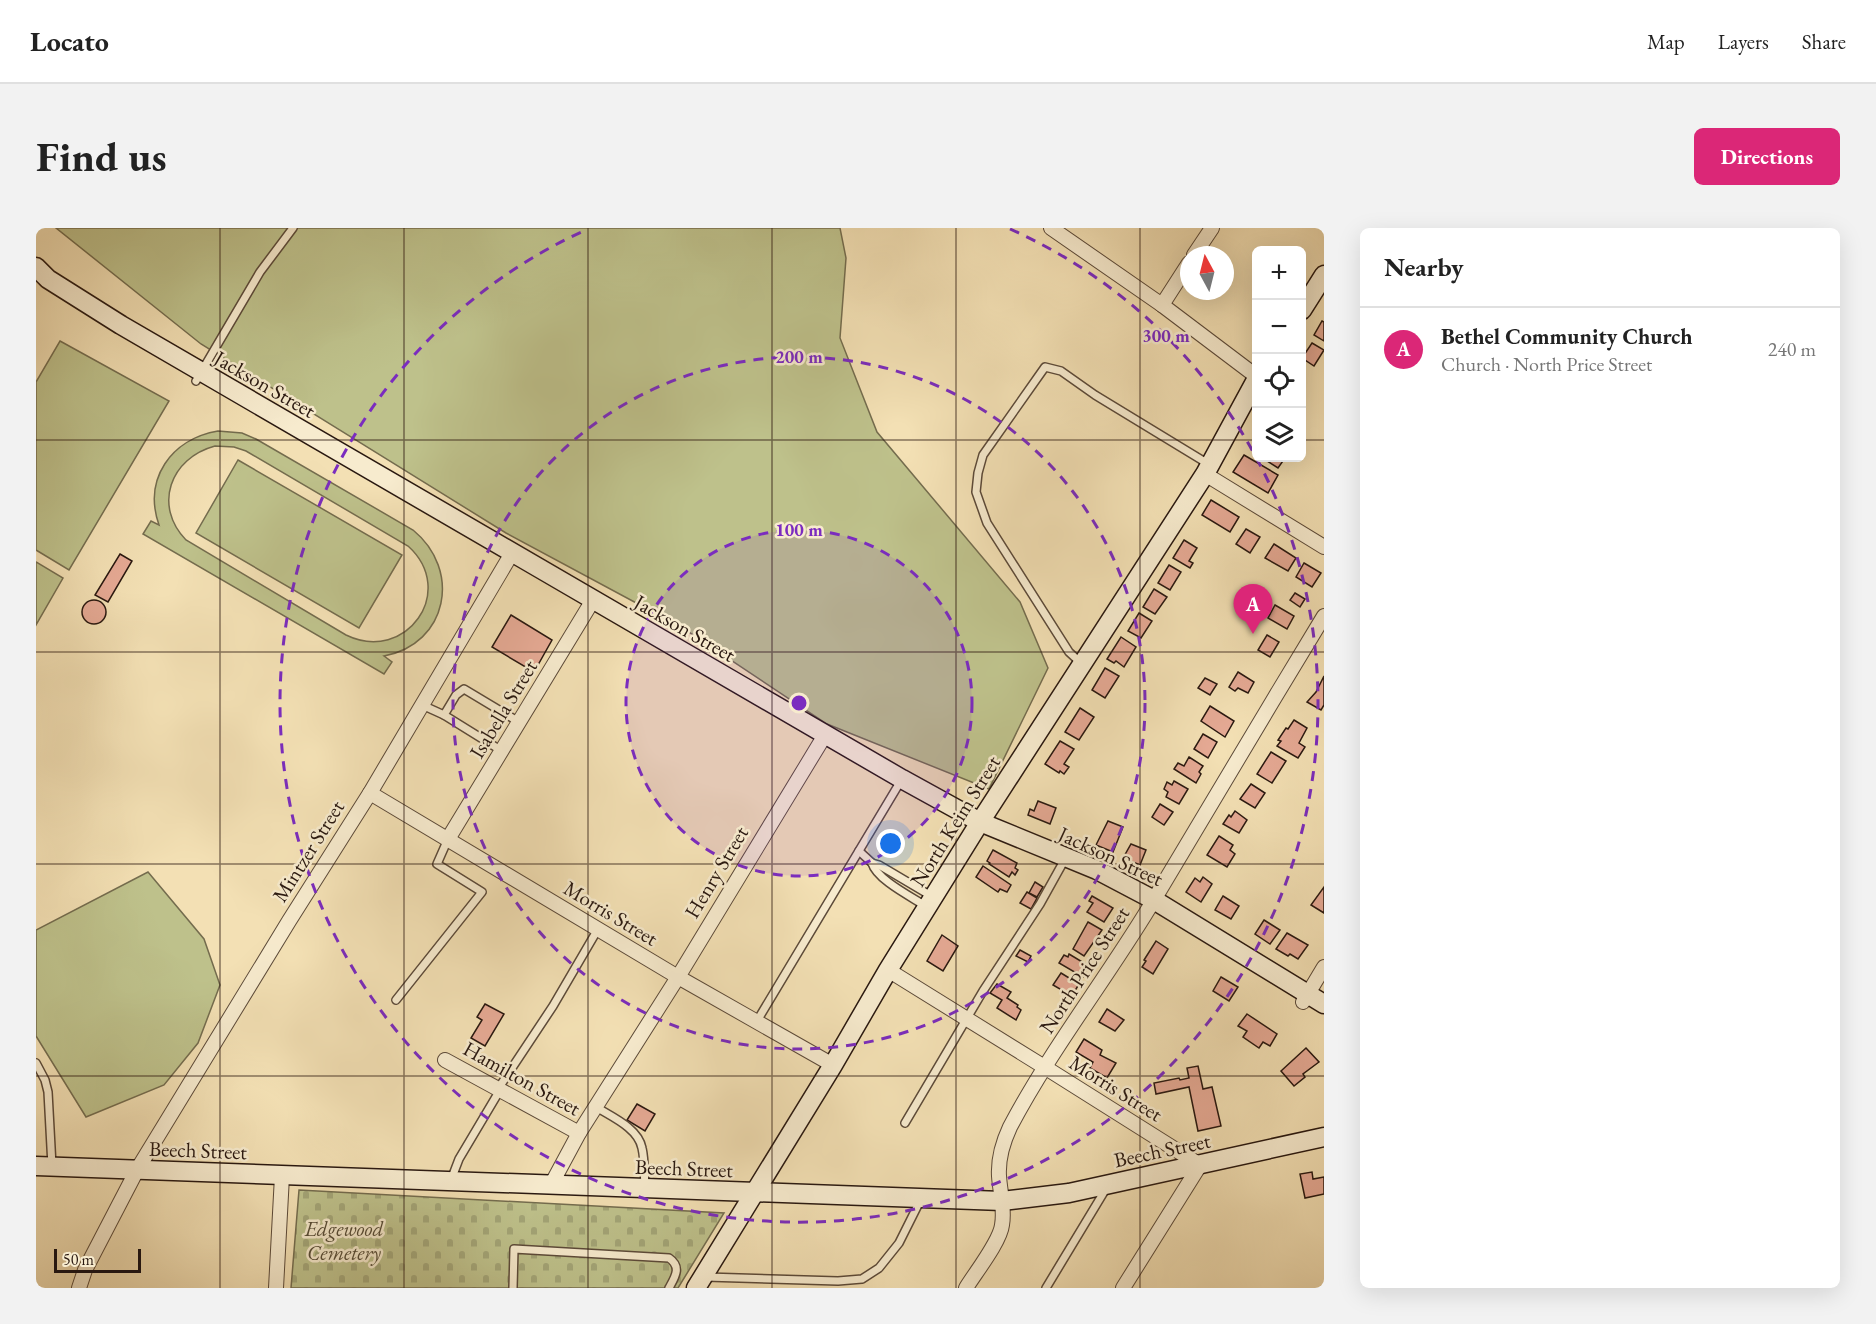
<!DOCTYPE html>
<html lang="en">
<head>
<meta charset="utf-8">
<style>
  :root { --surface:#fff; --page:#f2f2f2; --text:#222; --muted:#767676; --line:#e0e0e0; --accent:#db2777 }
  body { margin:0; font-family:"EB Garamond",serif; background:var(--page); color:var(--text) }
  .controls { position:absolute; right:18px; top:18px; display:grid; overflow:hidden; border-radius:9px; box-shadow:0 6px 24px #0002 }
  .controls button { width:54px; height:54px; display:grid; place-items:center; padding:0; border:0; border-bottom:2px solid var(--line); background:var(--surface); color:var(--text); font:30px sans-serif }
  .compass { position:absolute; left:1144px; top:18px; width:54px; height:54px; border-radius:50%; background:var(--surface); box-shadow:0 6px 24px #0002; rotate:353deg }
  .scale { position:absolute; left:18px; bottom:15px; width:87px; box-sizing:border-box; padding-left:6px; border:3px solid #291810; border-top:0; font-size:16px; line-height:21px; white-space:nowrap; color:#291810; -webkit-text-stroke:4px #f7ebce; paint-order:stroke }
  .you { position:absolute; left:855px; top:616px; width:21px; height:21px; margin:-15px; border:4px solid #fff; border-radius:50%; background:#1a73e8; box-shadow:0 0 0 9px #1a73e833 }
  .badge { display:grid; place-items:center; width:39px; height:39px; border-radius:50%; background:var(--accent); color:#fff; font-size:20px; font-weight:700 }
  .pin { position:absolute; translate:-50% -50px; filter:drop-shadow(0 2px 3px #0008) }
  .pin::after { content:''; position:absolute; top:32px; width:21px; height:18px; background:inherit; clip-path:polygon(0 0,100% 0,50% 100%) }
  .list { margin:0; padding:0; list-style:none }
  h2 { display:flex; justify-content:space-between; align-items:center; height:78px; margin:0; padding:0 24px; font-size:26px }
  h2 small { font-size:20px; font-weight:400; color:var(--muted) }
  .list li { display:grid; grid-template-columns:39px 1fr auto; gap:18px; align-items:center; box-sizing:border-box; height:84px; padding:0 24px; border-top:2px solid var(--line) }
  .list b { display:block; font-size:22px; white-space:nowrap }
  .list p { margin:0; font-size:20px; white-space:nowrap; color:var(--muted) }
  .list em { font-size:20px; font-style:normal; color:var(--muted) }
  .icon { flex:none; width:33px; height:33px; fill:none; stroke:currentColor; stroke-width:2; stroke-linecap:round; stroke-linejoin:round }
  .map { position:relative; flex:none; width:1288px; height:1060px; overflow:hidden; border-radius:9px }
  header { display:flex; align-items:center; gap:36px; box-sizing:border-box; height:84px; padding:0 30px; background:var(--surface); border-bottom:2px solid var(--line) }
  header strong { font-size:28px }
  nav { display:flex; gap:33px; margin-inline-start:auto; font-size:21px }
  .intro { display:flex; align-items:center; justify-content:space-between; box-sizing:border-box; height:144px; padding:0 36px }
  h1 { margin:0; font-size:42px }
  .button { padding:15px 27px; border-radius:9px; background:var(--accent); color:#fff; font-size:21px; font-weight:700 }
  main { display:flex; gap:36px; padding:0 36px }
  aside { flex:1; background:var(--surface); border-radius:9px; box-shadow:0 6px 24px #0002 }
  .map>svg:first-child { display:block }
  .grass { fill:#bec18b; stroke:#746c4e; stroke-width:1.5; fill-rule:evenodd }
  .cemetery { fill:url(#cemetery-stones); stroke:#746c4e; stroke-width:1.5 }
  .building { fill:#e6aa95; stroke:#291810; stroke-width:1.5 }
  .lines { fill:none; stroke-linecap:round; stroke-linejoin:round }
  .lane-casing { stroke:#5c4a39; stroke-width:10 }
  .street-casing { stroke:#5c4a39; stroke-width:16 }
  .secondary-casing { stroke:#291810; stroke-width:21 }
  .lane { stroke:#f7ebce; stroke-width:7 }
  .street { stroke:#f7ebce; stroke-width:14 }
  .secondary { stroke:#f7ebce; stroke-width:18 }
  .grid { fill:none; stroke:#291810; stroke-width:1.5; stroke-opacity:0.55 }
  .ring { fill:none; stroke:#7b2cbf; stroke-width:3; stroke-dasharray:10 8 }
  .labels { text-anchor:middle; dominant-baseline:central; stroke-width:5; stroke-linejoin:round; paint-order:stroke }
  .street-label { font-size:21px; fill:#291810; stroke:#f7ebce }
  .park-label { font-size:21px; font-style:italic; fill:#564b35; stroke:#f7ebce }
  .centre { fill:#7b2cbf; stroke:#f7ebce; stroke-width:3 }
  .ring-label { font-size:18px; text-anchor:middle; font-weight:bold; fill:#7b2cbf; stroke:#f7ebce; stroke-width:5; stroke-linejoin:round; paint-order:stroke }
</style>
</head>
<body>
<header>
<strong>Locato</strong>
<nav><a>Map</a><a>Layers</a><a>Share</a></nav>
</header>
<div class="intro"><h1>Find us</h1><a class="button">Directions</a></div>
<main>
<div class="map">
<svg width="1288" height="1060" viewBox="0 0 1288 1060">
  <defs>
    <pattern id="cemetery-stones" width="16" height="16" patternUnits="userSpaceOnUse" patternTransform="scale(1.5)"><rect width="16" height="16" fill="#bec18b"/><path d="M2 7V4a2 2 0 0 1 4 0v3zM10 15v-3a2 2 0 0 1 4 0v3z" fill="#a3a577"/></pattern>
  </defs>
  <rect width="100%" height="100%" fill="#f3e0b4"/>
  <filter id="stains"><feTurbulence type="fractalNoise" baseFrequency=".00333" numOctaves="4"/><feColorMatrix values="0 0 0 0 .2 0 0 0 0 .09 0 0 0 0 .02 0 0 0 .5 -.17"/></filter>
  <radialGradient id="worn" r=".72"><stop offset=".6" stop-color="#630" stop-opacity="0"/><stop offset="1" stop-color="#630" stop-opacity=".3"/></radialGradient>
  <g class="grass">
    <polygon points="20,0 804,0 810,30 804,110 841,204 984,374 1012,440 953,561 791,496 645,399 470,305 165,116"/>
    <polygon points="24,113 133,173 33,342 0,322 0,154"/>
    <path d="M182,203L206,205L220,211L377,302C426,342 412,416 348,428L356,434L348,446L107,306L115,293L123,297C107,251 135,211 182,203ZM179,218L198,219L210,223L372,318C422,363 370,436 310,407L150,312C117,278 134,230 179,218Z"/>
    <polygon points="202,232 366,327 323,400 160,305"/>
    <polygon points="0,334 27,350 0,397"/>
    <polygon points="112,644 168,711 184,757 162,815 128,857 50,889 0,808 0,702"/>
  </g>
  <polygon class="cemetery" points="263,962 688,985 642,1060 255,1060"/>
  <g class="building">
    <polygon points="1286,93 1288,94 1288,113 1278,107"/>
    <polygon points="1276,115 1288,122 1278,138 1266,130"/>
    <polygon points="1208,227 1242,247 1232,265 1197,244"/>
    <polygon points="1230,230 1249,230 1242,240 1228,231"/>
    <polygon points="1175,272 1203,289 1194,304 1166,287"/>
    <polygon points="1210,301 1224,309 1214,325 1200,316"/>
    <polygon points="1148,312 1161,320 1153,333 1157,335 1154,340 1137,330"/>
    <polygon points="1238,316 1260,330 1252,343 1229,330"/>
    <polygon points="84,326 96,333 72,374 59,367"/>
    <polygon points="1268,335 1285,345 1276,359 1260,349"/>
    <polygon points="1133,337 1145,344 1134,362 1122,355"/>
    <polygon points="1118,361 1131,369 1119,386 1107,379"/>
    <polygon points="1259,365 1269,371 1264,379 1254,372"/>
    <circle cx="58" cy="384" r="12"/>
    <polygon points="1239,377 1258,388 1251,401 1232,390"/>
    <polygon points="1103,385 1116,393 1105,410 1092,403"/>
    <polygon points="475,387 516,412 498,444 456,419"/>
    <polygon points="1231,407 1243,414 1234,429 1222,422"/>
    <polygon points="1085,409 1100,419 1088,439 1080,433 1078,435 1071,431"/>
    <polygon points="1069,440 1083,448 1069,470 1056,462"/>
    <polygon points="1202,444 1218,454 1212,465 1202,460 1199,463 1193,459"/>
    <polygon points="1288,448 1288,477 1285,482 1271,474 1280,464"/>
    <polygon points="1169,450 1181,456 1174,467 1162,460"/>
    <polygon points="1174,478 1198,493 1189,509 1165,493"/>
    <polygon points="1044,480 1058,489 1043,512 1029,504"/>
    <polygon points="1258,492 1271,500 1263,515 1269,519 1262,530 1241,518 1245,513 1242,512 1250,500 1252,501"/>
    <polygon points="1167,506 1181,514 1172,530 1158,521"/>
    <polygon points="1024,513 1038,521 1028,536 1033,539 1028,546 1024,543 1023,545 1009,536"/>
    <polygon points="1235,524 1250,533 1236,555 1221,546"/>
    <polygon points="1153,529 1167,538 1163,544 1165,546 1160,555 1138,541 1142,535 1148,538"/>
    <polygon points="1138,553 1152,561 1143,576 1130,569 1132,564 1128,561 1131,554 1136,557"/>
    <polygon points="1215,556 1229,565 1219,580 1204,571"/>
    <polygon points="1002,573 1020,580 1014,596 992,587 994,581 998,583"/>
    <polygon points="1124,576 1137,584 1128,597 1116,589"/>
    <polygon points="1199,583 1211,592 1203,605 1187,596 1193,587 1195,589"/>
    <polygon points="1072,593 1087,599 1077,624 1060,617"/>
    <polygon points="1183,608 1197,617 1194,622 1199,626 1191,639 1171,627"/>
    <polygon points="1095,616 1110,622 1104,637 1097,634 1096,637 1086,632"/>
    <polygon points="957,622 981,635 979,640 982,642 979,647 976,644 973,649 953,636 954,635 951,633"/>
    <polygon points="947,638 975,657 971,664 964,661 962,664 940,649"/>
    <polygon points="1167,649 1176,656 1165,674 1150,664 1159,650 1164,654"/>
    <polygon points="999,654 1007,659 1001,669 993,665"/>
    <polygon points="1288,659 1288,685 1275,677"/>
    <polygon points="991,664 1001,670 995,681 984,675"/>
    <polygon points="1056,668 1077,680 1068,694 1051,684 1057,675 1053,673"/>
    <polygon points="1187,668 1203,678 1195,691 1179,682"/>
    <polygon points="1228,692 1244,702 1234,716 1219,706"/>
    <polygon points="1052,694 1066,702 1048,728 1037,721"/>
    <polygon points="1251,705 1272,717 1262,731 1254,726 1252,728 1240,721"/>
    <polygon points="906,707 922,718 907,743 891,733"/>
    <polygon points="1120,713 1132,721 1117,746 1106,739 1110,733 1108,732"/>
    <polygon points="984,722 995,728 992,734 980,728"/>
    <polygon points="1033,726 1053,738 1047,749 1023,735 1028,727 1032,729"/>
    <polygon points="1025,745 1043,756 1036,768 1017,757"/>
    <polygon points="1185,749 1202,759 1193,773 1177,763"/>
    <polygon points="961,756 975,764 971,770 982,777 981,779 985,782 980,792 961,780 966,772 954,765"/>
    <polygon points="449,776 468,786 449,818 435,810 446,792 441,789"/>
    <polygon points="1071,781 1088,792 1079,803 1063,794"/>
    <polygon points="1211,786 1241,806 1234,818 1227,814 1223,820 1207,809 1211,803 1202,798"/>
    <polygon points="1048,811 1066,822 1064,827 1080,835 1071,850 1054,840 1057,834 1040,824"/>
    <polygon points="1270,820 1283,834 1267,846 1269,849 1258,858 1245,843"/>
    <polygon points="1162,838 1167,861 1176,859 1185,898 1162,903 1153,859 1120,866 1118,855 1143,850 1144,852 1153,850 1151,840"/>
    <polygon points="601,876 619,886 609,903 591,892"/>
    <polygon points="1276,944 1277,951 1288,949 1288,966 1269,970 1264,946"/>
  </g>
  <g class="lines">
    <defs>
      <g id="lane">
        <polyline points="160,153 224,44 257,0"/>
        <polyline points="1046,436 1033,424 951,295 940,264 942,245 947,227 1009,139 1025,143 1059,167 1174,237"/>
        <polyline points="386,477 408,487"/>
        <polyline points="466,523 408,487 420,467 428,461 483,494"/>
        <polyline points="823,623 836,635 843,637 897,669"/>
        <path d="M836,635C841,652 876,669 891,679"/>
        <polyline points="360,772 446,664 401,636 412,611"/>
        <polyline points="721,793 866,551"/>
        <polyline points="0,835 9,852 12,864 16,938"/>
        <polyline points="462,861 517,778 562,701"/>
        <path d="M560,879C576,889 602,900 606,920C609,933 608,947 609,959"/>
        <polyline points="869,895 947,763 1004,676 1029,631"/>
        <polyline points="415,952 423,931 464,862"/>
        <polyline points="670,1049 802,1053 826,1051 843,1040 863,1015 884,973"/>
        <path d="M477,1060L478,1021L633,1030C646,1039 639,1049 633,1060"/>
        <polyline points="1010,1060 1071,959"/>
      </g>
      <g id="street">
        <polyline points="1015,0 1126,77 1220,148"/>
        <polyline points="1158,27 1176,0"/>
        <polyline points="1126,77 1153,35"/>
        <polyline points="1169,246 1288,319"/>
        <polyline points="334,565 642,749 797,837"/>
        <polyline points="412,611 557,372"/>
        <polyline points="852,742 1010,840 1164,937 1087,1060"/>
        <polyline points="1267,774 1288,739"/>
        <polyline points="409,832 543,905"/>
        <polyline points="515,957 543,905 642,749 789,507"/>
        <polyline points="43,1060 49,1042 101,942 253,693 334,565 476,325"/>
        <polyline points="240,1060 246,948"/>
        <path d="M930,1060C939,1045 964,1014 966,997C969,981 964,964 963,948C962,931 967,914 974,899C1014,823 1068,754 1113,680C1171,583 1229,485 1288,388"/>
      </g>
      <g id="secondary">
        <polyline points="0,39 12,51 85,97 866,551 944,594 1061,642 1118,672 1288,776"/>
        <polyline points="1266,82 1288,47"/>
        <polyline points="0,938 966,973 1033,965 1288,909"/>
        <polyline points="660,1060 797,837 852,742 944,594 1169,246 1220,152"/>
      </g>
    </defs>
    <use href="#lane" class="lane-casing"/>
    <use href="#street" class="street-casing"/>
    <use href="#secondary" class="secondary-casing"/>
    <use href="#lane" class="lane"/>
    <use href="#street" class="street"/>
    <use href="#secondary" class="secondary"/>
  </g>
  <path class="grid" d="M184,0V1060M368,0V1060M552,0V1060M736,0V1060M920,0V1060M1104,0V1060M0,212H1220M1266,212H1288M0,424H1288M0,636H1288M0,848H1288"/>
  <circle cx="763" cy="475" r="173" fill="#7b2cbf" fill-opacity=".12"/>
  <g class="ring">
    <circle cx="763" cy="475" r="173"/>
    <circle cx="763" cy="475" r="346"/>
    <path d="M974 1A519 519 0 1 1 552 1"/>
  </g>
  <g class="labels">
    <g class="street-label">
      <text transform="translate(229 156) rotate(30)">Jackson Street</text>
      <text transform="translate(649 400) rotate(30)">Jackson Street</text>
      <text transform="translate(467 481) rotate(-59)">Isabella Street</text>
      <text transform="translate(919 593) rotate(-58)">North Keim Street</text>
      <text transform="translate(272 623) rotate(-58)">Mintzer Street</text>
      <text transform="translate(1075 628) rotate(25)">Jackson Street</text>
      <text transform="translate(680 644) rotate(-59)">Henry Street</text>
      <text transform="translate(575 685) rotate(31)">Morris Street</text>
      <text transform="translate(1048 742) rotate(-57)">North Price Street</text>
      <text transform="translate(486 850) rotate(29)">Hamilton Street</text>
      <text transform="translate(1080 860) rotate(32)">Morris Street</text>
      <text transform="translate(162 922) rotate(2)">Beech Street</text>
      <text transform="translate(1126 922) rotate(-12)">Beech Street</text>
      <text transform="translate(648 940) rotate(2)">Beech Street</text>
    </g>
    <g class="park-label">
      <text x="308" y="1000">Edgewood<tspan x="308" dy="24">Cemetery</tspan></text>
    </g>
  </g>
  <circle cx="763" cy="475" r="9" class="centre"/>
  <g class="ring-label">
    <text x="1130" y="114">300 m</text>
    <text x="763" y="135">200 m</text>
    <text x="763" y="308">100 m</text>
  </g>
  <rect width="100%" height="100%" filter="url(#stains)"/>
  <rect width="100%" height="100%" fill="url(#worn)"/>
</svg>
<div class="controls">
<button>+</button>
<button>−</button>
<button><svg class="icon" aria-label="locate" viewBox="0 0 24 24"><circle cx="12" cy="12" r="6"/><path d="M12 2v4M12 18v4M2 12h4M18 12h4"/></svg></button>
<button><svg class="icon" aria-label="layers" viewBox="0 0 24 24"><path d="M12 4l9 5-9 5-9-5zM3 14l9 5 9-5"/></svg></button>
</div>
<svg class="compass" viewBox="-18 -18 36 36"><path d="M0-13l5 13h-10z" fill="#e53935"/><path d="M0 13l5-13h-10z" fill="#767676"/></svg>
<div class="scale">50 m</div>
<div class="you"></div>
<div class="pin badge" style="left:1217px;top:406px">A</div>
</div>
<aside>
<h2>Nearby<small></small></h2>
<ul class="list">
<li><span class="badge">A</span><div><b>Bethel Community Church</b><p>Church · North Price Street</p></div><em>240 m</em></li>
</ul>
</aside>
</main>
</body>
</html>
